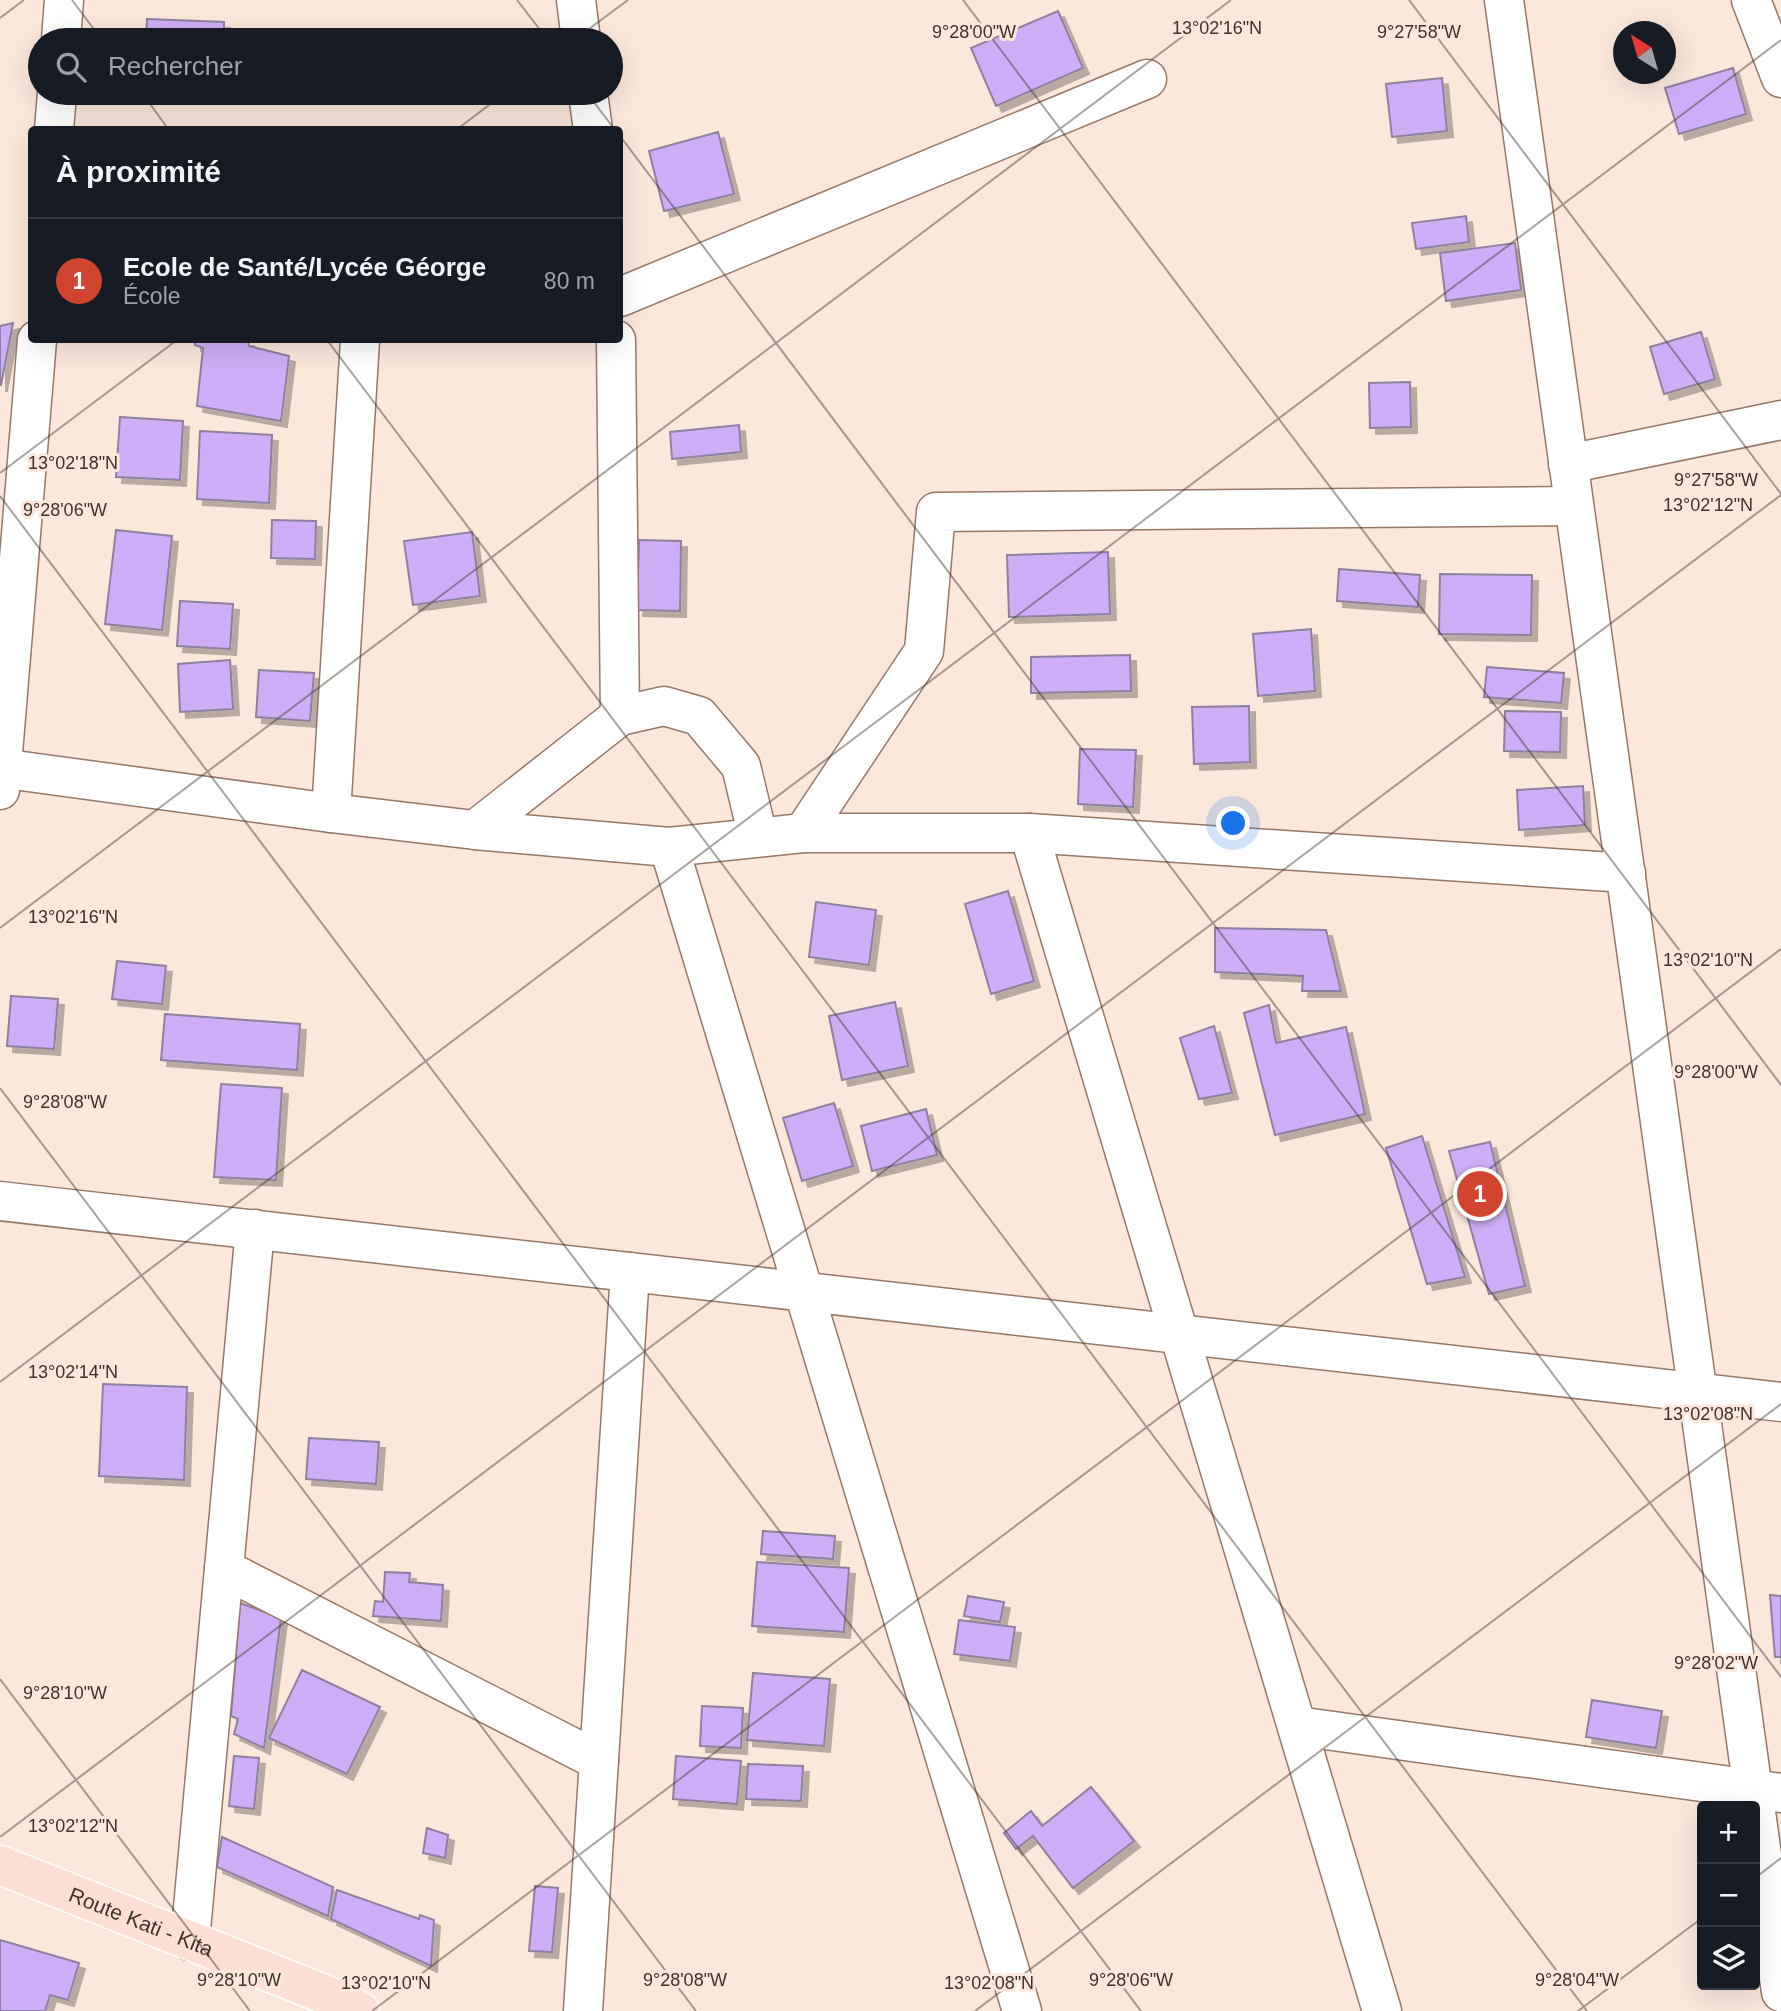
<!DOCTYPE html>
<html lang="fr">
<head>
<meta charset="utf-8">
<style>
  :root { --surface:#171b24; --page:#20242c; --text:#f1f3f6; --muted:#9ea1a6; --line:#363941; --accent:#d14530 }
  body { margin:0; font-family:Arial,sans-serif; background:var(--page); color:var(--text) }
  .controls { position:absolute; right:21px; bottom:21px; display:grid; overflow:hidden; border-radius:7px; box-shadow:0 7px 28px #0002 }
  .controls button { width:63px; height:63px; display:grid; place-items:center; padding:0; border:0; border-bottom:2px solid var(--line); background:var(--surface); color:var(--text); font:35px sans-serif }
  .compass { position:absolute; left:1613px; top:21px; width:63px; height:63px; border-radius:50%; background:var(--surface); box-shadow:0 7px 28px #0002; rotate:323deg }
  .you { position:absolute; left:1234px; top:824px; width:24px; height:24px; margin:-18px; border:5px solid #fff; border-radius:50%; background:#1a73e8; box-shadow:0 0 0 10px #1a73e833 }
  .badge { display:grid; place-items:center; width:46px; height:46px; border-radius:50%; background:var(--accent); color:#fff; font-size:23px; font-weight:700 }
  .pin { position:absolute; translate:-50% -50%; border:4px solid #fff; box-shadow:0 2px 7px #0006 }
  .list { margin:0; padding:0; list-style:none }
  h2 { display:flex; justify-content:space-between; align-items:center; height:91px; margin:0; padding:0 28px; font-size:30px }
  h2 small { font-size:23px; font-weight:400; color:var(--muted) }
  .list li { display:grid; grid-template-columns:46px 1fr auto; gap:21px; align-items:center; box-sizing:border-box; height:126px; padding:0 28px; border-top:2px solid var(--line) }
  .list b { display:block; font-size:26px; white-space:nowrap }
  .list p { margin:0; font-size:23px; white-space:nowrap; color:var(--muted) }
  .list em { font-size:23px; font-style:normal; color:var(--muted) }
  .icon { flex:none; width:38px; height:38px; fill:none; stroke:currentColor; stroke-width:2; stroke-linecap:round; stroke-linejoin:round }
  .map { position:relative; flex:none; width:1781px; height:2011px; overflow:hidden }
  .search { position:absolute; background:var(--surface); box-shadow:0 7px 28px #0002; left:28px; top:28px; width:595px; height:77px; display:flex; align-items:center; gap:18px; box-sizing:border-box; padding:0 24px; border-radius:38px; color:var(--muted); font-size:26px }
  .panel { position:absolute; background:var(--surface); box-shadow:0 7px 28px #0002; left:28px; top:126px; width:595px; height:217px; border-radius:7px }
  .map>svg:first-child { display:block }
  .building { fill:#d0aef7; stroke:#8e819f; stroke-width:2; filter:url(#shadow) }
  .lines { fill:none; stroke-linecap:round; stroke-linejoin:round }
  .minor-casing { stroke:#967866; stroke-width:41 }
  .primary-casing { stroke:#fff; stroke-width:41 }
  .minor { stroke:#fff; stroke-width:38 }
  .primary { stroke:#fedfd3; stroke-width:38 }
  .ticks { fill:none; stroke:#3f322a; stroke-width:2; stroke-opacity:0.45 }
  .labels { text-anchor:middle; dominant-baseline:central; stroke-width:6; stroke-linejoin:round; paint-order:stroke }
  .street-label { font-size:21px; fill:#3f322a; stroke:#fce7db }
  .ticks-label { font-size:18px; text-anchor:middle; fill:#3f322a; stroke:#fce7db; stroke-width:6; stroke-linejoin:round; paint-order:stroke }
</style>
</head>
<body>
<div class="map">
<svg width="1781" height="2011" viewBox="0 0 1781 2011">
  <defs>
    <filter id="shadow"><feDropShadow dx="6" dy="6" stdDeviation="0" flood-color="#0004"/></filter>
  </defs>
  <rect width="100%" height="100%" fill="#fce7db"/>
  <g class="building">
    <polygon points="1058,11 1083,68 996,106 971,48"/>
    <polygon points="147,19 224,22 224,40 146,40"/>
    <polygon points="1733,68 1746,114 1679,134 1665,88"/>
    <polygon points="1442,78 1447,131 1392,137 1386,84"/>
    <polygon points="718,132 734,194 664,211 649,151"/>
    <polygon points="1466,216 1469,242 1416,249 1412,223"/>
    <polygon points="1515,243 1521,290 1446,301 1440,253"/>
    <polygon points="13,323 1,385 0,385 0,326"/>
    <polygon points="1701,332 1715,379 1664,394 1650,347"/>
    <polygon points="195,340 248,340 249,346 289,356 281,421 197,406 203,348 195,345"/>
    <polygon points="1410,382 1411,427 1370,428 1369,383"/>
    <polygon points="120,417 183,421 180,480 116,477"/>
    <polygon points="739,425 741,452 672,459 670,432"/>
    <polygon points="200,431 272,435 269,503 197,499"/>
    <polygon points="272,520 316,521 315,559 271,558"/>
    <polygon points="116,530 172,536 162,630 105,624"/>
    <polygon points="472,532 480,596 413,605 404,541"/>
    <polygon points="639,540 681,541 680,611 637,610"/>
    <polygon points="1108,552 1110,614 1009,617 1007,555"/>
    <polygon points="1339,569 1420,575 1418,607 1337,601"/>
    <polygon points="1440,574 1532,575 1531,635 1439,634"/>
    <polygon points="180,601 233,604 230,649 177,646"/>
    <polygon points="1311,629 1315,691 1258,696 1253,634"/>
    <polygon points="1130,655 1131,691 1031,693 1031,657"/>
    <polygon points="230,660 233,709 180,712 178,664"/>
    <polygon points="1487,667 1564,673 1561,703 1484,697"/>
    <polygon points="259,670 314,673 310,721 256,717"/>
    <polygon points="1249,706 1250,762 1194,764 1192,707"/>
    <polygon points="1505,711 1561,712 1560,752 1504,751"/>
    <polygon points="1080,749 1136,750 1133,807 1078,804"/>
    <polygon points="1583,786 1585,825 1519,830 1517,790"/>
    <polygon points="1008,891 1034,981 991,994 965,904"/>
    <polygon points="816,902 876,910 869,965 809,957"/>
    <polygon points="1215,928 1326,930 1341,991 1302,991 1303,976 1215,972"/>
    <polygon points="117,961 166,966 162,1004 112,999"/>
    <polygon points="11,996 58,999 54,1049 7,1046"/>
    <polygon points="895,1002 908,1066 842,1080 829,1016"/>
    <polygon points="1269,1005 1276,1043 1346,1027 1365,1114 1275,1135 1244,1013"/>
    <polygon points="165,1014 300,1024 297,1070 161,1060"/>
    <polygon points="1214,1026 1232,1093 1199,1099 1180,1038"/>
    <polygon points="221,1084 282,1088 276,1180 214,1177"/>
    <polygon points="834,1103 853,1166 802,1181 783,1118"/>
    <polygon points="926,1109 937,1155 872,1171 861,1126"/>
    <polygon points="1422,1136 1465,1277 1427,1284 1386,1148"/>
    <polygon points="1490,1142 1525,1286 1489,1294 1449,1151"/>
    <polygon points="103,1384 187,1387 184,1480 99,1476"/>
    <polygon points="309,1438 379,1442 376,1484 306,1479"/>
    <polygon points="763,1531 835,1536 833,1559 761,1554"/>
    <polygon points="757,1562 849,1568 844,1632 752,1626"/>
    <polygon points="385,1572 410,1573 409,1582 443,1585 441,1621 373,1616 375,1601 383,1602"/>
    <polygon points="1770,1595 1781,1596 1781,1657 1775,1657"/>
    <polygon points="968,1596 1004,1602 1000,1622 964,1616"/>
    <polygon points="240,1603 281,1618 264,1748 234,1734 238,1719 231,1716"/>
    <polygon points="959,1620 1015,1627 1010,1661 954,1654"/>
    <polygon points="302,1670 380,1707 347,1774 269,1738"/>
    <polygon points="753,1673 830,1679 824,1746 747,1740"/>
    <polygon points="1592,1700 1662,1711 1656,1748 1586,1737"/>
    <polygon points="702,1706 743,1708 741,1748 700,1746"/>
    <polygon points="234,1756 259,1758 254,1809 229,1806"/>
    <polygon points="676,1756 741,1761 737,1804 673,1799"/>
    <polygon points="748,1764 803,1766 801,1801 746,1799"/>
    <polygon points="1091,1787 1134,1841 1073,1888 1033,1836 1016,1849 1004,1833 1031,1811 1042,1826"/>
    <polygon points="427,1828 448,1835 445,1858 423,1853"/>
    <polygon points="222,1837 333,1887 328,1916 217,1867"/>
    <polygon points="535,1886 558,1888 552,1952 529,1951"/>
    <polygon points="337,1890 419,1919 420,1915 434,1920 431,1966 331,1919"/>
    <polygon points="0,1940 79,1963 68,2000 50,1995 45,2011 0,2011"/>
  </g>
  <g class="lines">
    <defs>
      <g id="minor">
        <polyline points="576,0 581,40"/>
        <polyline points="1504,0 1781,1992"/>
        <polyline points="1751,0 1781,78"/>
        <polyline points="61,40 64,0"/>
        <polyline points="588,93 593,130"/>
        <polyline points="54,130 57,93"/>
        <polyline points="620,297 1147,79"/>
        <polyline points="616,340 620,716"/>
        <polyline points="1568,464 1781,420"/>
        <polyline points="0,768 331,813 475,830 669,847 803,833 1029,833 1626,873"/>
        <polyline points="0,790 37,340"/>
        <polyline points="331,813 360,340"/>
        <polyline points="475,830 620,716 664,706 699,716 741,766 758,837"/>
        <polyline points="803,833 924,651 936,512 1574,506"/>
        <polyline points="1029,833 1382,2011"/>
        <polyline points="669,847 1022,2011"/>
        <polyline points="0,1201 1781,1402"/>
        <polyline points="224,1569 599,1761"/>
        <polyline points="1297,1726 1781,1793"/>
        <polyline points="190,1941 255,1229"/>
        <polyline points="583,2011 630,1272"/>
      </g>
      <g id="primary">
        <path id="s1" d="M0,1865L324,1994L360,2011"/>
      </g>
    </defs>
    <use href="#minor" class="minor-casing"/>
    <use href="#primary" class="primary-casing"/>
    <use href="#minor" class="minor"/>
    <use href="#primary" class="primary"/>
  </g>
  <path class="ticks" d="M72,0L102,40M517,0L548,40M963,0L1781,1085M1409,0L1781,494M0,18L24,0M574,40L628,0M142,93L169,130M587,93L615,130M456,130L505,93M620,136L1781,1677M327,340L1587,2011M0,473L177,340M0,496L1141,2011M0,928L1231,0M0,1088L696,2011M0,1382L1781,40M0,1679L250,2011M0,1837L1781,495M1755,1878L1781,1858M372,2011L1781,949M975,2011L1781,1404M1578,2011L1702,1918"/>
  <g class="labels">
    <g class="street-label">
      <text stroke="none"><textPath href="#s1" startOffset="152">Route Kati - Kita</textPath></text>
    </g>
  </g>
  <g class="ticks-label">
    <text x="1217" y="34">13°02'16"N</text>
    <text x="974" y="38">9°28'00"W</text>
    <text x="1419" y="38">9°27'58"W</text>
    <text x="73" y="469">13°02'18"N</text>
    <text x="1716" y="486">9°27'58"W</text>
    <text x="1708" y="511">13°02'12"N</text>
    <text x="65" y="516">9°28'06"W</text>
    <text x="73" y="923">13°02'16"N</text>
    <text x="1708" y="966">13°02'10"N</text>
    <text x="1716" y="1078">9°28'00"W</text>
    <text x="65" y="1108">9°28'08"W</text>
    <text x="73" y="1378">13°02'14"N</text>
    <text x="1708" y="1420">13°02'08"N</text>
    <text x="1716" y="1669">9°28'02"W</text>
    <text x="65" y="1699">9°28'10"W</text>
    <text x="73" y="1832">13°02'12"N</text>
    <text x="239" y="1986">9°28'10"W</text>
    <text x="685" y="1986">9°28'08"W</text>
    <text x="1131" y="1986">9°28'06"W</text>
    <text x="1577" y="1986">9°28'04"W</text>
    <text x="386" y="1989">13°02'10"N</text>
    <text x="989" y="1989">13°02'08"N</text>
  </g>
</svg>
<div class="controls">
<button>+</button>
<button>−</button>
<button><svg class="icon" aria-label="layers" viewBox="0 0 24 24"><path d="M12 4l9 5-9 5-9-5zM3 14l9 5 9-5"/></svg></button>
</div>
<svg class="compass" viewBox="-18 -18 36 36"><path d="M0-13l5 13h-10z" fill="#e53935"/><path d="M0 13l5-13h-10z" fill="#9ea1a6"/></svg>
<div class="you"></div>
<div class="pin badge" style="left:1480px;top:1194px">1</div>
<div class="search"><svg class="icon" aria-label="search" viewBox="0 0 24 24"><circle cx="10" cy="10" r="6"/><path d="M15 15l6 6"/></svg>Rechercher</div>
<section class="panel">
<h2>À proximité<small></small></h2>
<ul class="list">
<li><span class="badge">1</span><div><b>Ecole de Santé/Lycée Géorge</b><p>École</p></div><em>80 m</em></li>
</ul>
</section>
</div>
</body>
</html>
